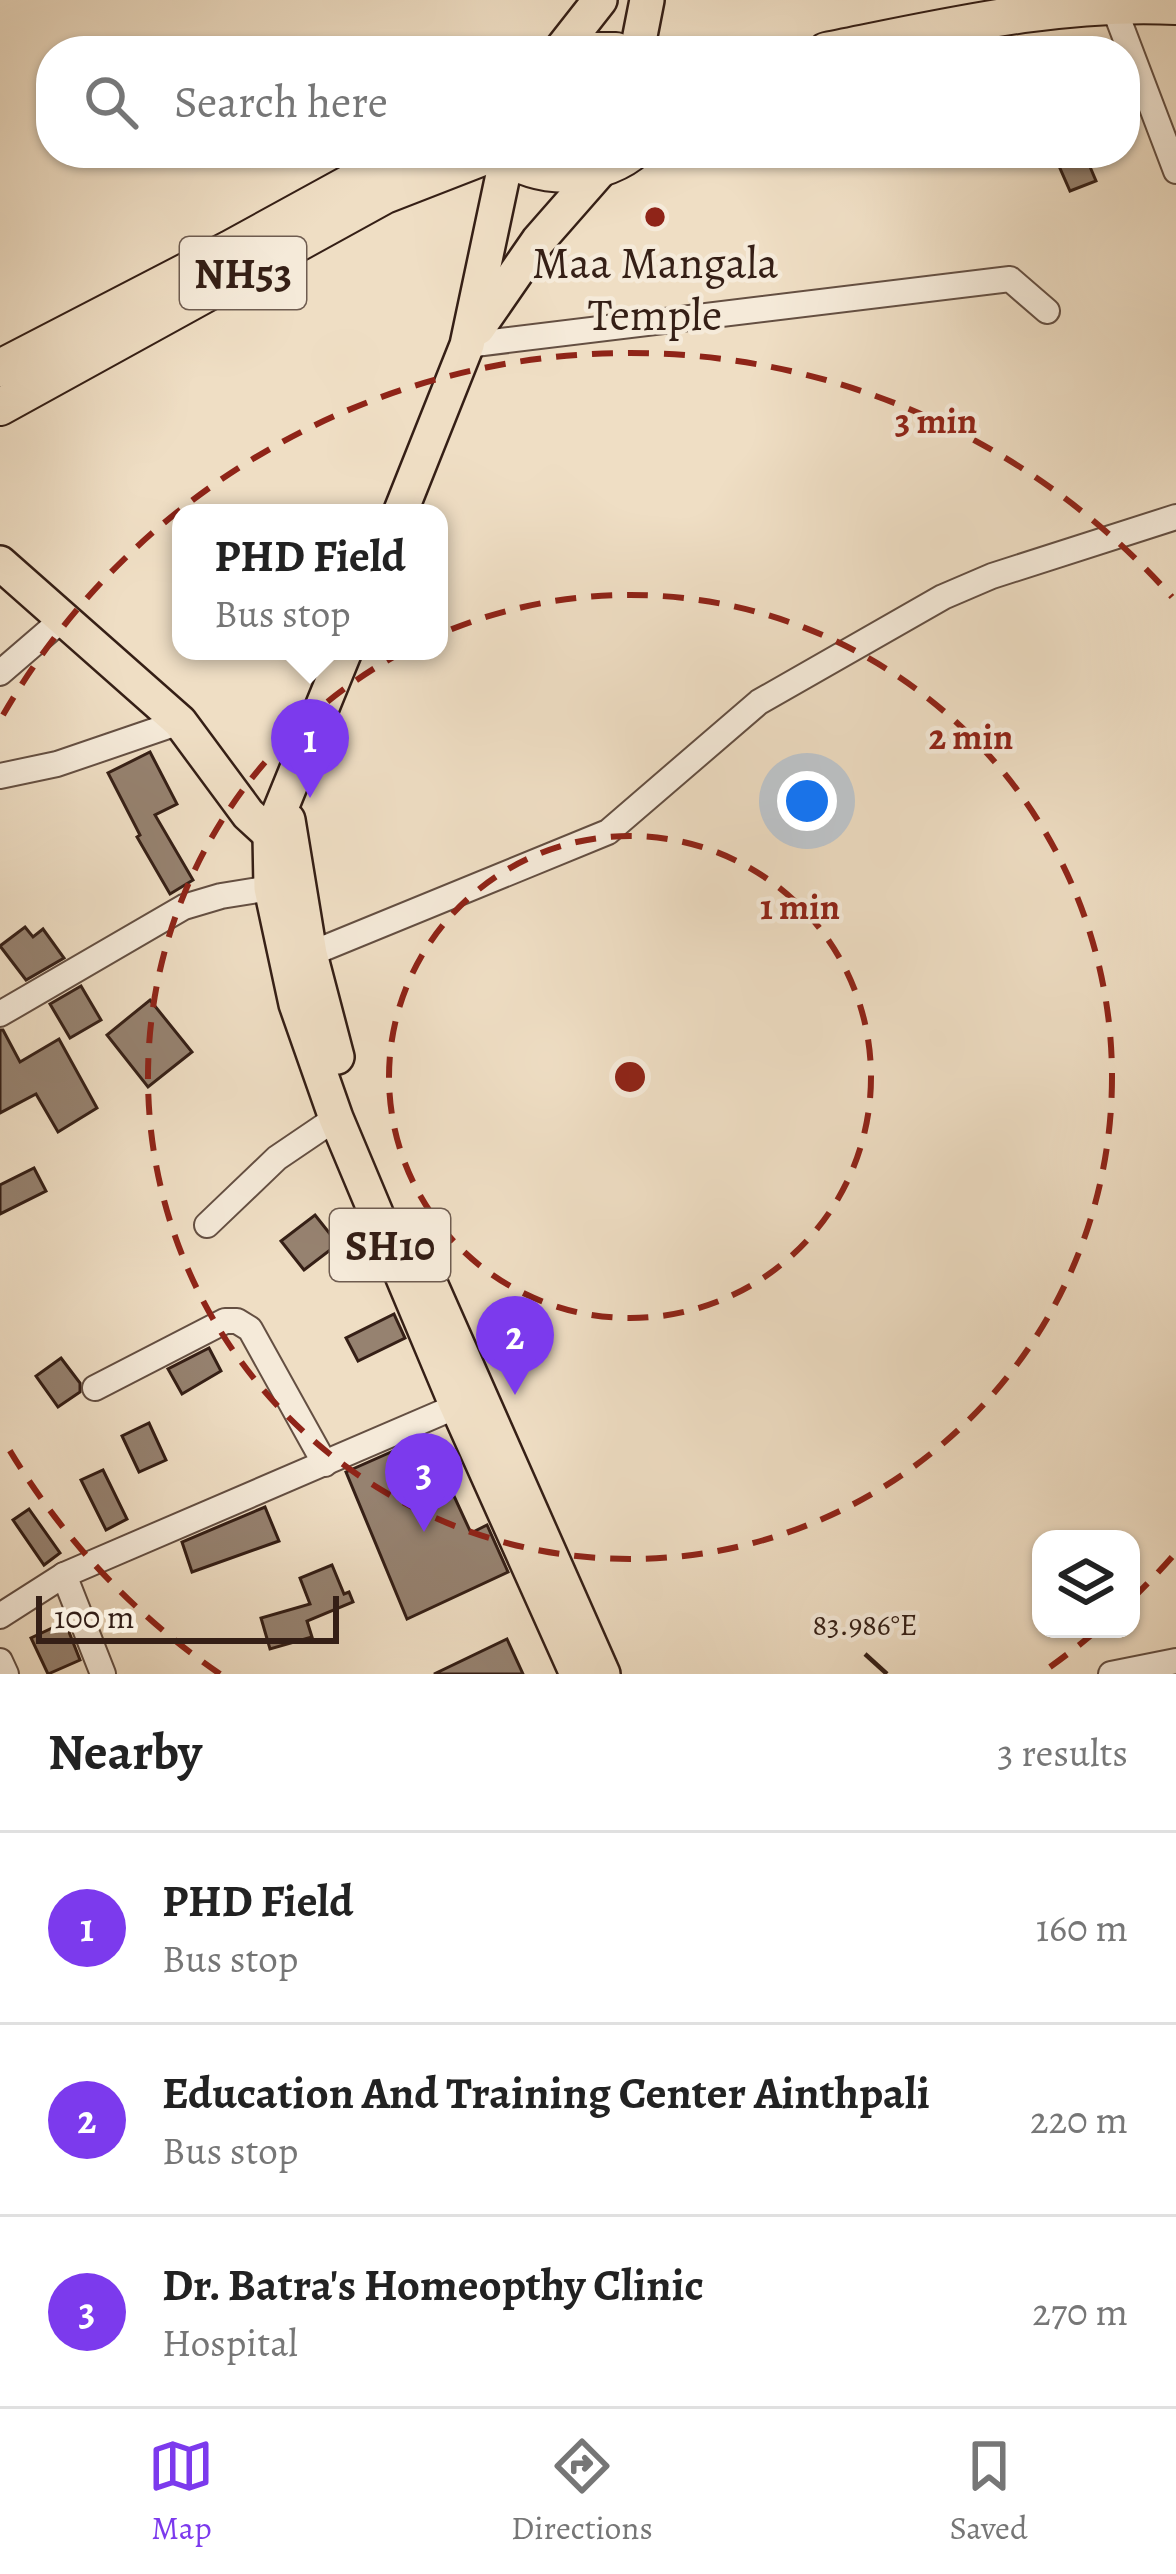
<!DOCTYPE html>
<html lang="en">
<head>
<meta charset="utf-8">
<style>
  :root { --surface:#fff; --page:#f2f2f2; --text:#222; --muted:#767676; --line:#e0e0e0; --accent:#7c3aed }
  body { margin:0; font-family:Alegreya,serif; background:var(--page); color:var(--text) }
  .controls { position:absolute; right:36px; bottom:36px; display:grid; overflow:hidden; border-radius:24px; box-shadow:0 3px 9px #0004 }
  .controls button { width:108px; height:108px; display:grid; place-items:center; padding:0; border:0; border-bottom:3px solid var(--line); background:var(--surface); color:var(--text); font:60px sans-serif }
  .scale { position:absolute; left:36px; bottom:30px; width:303px; box-sizing:border-box; padding-left:12px; border:6px solid #351f16; border-top:0; font-size:33px; line-height:42px; white-space:nowrap; color:#351f16; -webkit-text-stroke:9px #f5ead9; paint-order:stroke }
  .you { position:absolute; left:807px; top:801px; width:42px; height:42px; margin:-30px; border:9px solid #fff; border-radius:50%; background:#1a73e8; box-shadow:0 0 0 18px #1a73e833 }
  .badge { display:grid; place-items:center; width:78px; height:78px; border-radius:50%; background:var(--accent); color:#fff; font-size:39px; font-weight:700 }
  .pin { position:absolute; translate:-50% -99px; filter:drop-shadow(0 3px 6px #0008) }
  .pin::after { content:''; position:absolute; top:63px; width:42px; height:36px; background:inherit; clip-path:polygon(0 0,100% 0,50% 100%) }
  .popup { position:absolute; left:172px; top:504px; width:276px; height:156px; box-sizing:border-box; display:grid; place-content:center; border-radius:24px; background:var(--surface); filter:drop-shadow(0 3px 9px #0005); font-size:39px; white-space:nowrap; color:var(--muted) }
  .popup b { font-size:45px; color:var(--text) }
  .popup::after { content:''; position:absolute; left:50%; top:100%; margin-left:-24px; border:24px solid transparent; border-top-color:var(--surface) }
  .list { margin:0; padding:0; list-style:none }
  h2 { display:flex; justify-content:space-between; align-items:center; height:156px; margin:0; padding:0 48px; font-size:51px }
  h2 small { font-size:39px; font-weight:400; color:var(--muted) }
  .list li { display:grid; grid-template-columns:78px 1fr auto; gap:36px; align-items:center; box-sizing:border-box; height:192px; padding:0 48px; border-top:3px solid var(--line) }
  .list b { display:block; font-size:45px; white-space:nowrap }
  .list p { margin:0; font-size:39px; white-space:nowrap; color:var(--muted) }
  .list em { font-size:39px; font-style:normal; color:var(--muted) }
  .icon { flex:none; width:66px; height:66px; fill:none; stroke:currentColor; stroke-width:2; stroke-linecap:round; stroke-linejoin:round }
  .map { position:relative; flex:none; width:1176px; height:1674px; overflow:hidden }
  .search { position:absolute; background:var(--surface); box-shadow:0 3px 9px #0004; left:36px; right:36px; top:36px; height:132px; display:flex; align-items:center; gap:30px; box-sizing:border-box; padding:0 42px; border-radius:48px; color:var(--muted); font-size:45px }
  .sheet { height:732px; background:var(--surface) }
  nav { display:flex; justify-content:space-around; align-items:center; box-sizing:border-box; height:168px; border-top:3px solid var(--line); background:var(--surface); font-size:33px; color:var(--muted) }
  nav a { display:grid; justify-items:center; gap:6px }
  nav .on { color:var(--accent) }
  .map>svg:first-child { display:block }
  .building { fill:#968270; stroke:#351f16; stroke-width:3 }
  .lines { fill:none; stroke-linecap:round; stroke-linejoin:round }
  .minor-casing { stroke:#644f42; stroke-width:28 }
  .major-casing { stroke:#351f16; stroke-width:38 }
  .highway-casing { stroke:#351f16; stroke-width:40 }
  .minor { stroke:#f5ead9; stroke-width:24 }
  .major { stroke:#efdec4; stroke-width:33 }
  .highway { stroke:#efdec4; stroke-width:36 }
  .ticks { fill:none; stroke:#351f16; stroke-width:4.5 }
  .ring { fill:none; stroke:#8f2418; stroke-width:6; stroke-dasharray:21 15 }
  .poi-dot { fill:#8f2418; stroke:#f5ead9; stroke-width:4.5 }
  .labels { text-anchor:middle; dominant-baseline:central; stroke-width:9; stroke-linejoin:round; paint-order:stroke }
  .shield { fill:#f5ead9; stroke:#6f5c50; stroke-width:3 }
  .shield-label { font-size:42px; font-weight:bold; fill:#351f16 }
  .poi-label { font-size:45px; fill:#351f16; stroke:#f5ead9 }
  .ticks-label { font-size:30px; text-anchor:middle; fill:#351f16; stroke:#f5ead9; stroke-width:9; stroke-linejoin:round; paint-order:stroke }
  .centre { fill:#8f2418; stroke:#f5ead9; stroke-width:6 }
  .ring-label { font-size:36px; text-anchor:middle; font-weight:bold; fill:#8f2418; stroke:#f5ead9; stroke-width:9; stroke-linejoin:round; paint-order:stroke }
</style>
</head>
<body>
<div class="map">
<svg width="1176" height="1674" viewBox="0 0 1176 1674">
  <rect width="100%" height="100%" fill="#efdec4"/>
  <filter id="stains"><feTurbulence type="fractalNoise" baseFrequency=".00167" numOctaves="4"/><feColorMatrix values="0 0 0 0 .2 0 0 0 0 .09 0 0 0 0 .02 0 0 0 .5 -.17"/></filter>
  <radialGradient id="worn" r=".72"><stop offset=".6" stop-color="#630" stop-opacity="0"/><stop offset="1" stop-color="#630" stop-opacity=".3"/></radialGradient>
  <g class="building">
    <polygon points="1085,155 1096,181 1070,191 1059,166"/>
    <polygon points="150,752 177,804 155,815 193,880 170,894 137,837 140,835 108,773"/>
    <polygon points="25,927 33,937 43,929 64,958 26,980 0,946"/>
    <polygon points="81,986 101,1020 70,1038 50,1004"/>
    <polygon points="150,1000 192,1052 148,1087 107,1035"/>
    <polygon points="0,1030 3,1030 20,1062 59,1039 97,1108 58,1132 36,1094 0,1113"/>
    <polygon points="34,1168 46,1191 0,1214 0,1185"/>
    <polygon points="315,1215 338,1244 304,1270 281,1241"/>
    <polygon points="394,1314 405,1338 358,1361 346,1338"/>
    <polygon points="209,1348 221,1371 182,1394 168,1369"/>
    <polygon points="61,1358 80,1383 80,1392 58,1407 36,1376"/>
    <polygon points="149,1423 166,1460 139,1472 122,1436"/>
    <polygon points="398,1449 417,1498 448,1483 471,1533 487,1525 508,1572 407,1619 346,1472"/>
    <polygon points="103,1470 127,1519 106,1530 81,1480"/>
    <polygon points="265,1507 279,1541 192,1572 182,1542"/>
    <polygon points="29,1509 60,1553 44,1565 13,1520"/>
    <polygon points="332,1565 344,1594 349,1592 353,1602 307,1621 312,1637 270,1649 261,1618 310,1604 300,1578"/>
    <polygon points="65,1622 80,1660 48,1674 31,1638"/>
    <polygon points="507,1639 523,1674 434,1674"/>
  </g>
  <g class="lines">
    <defs>
      <g id="minor">
        <polyline points="1111,0 1176,171"/>
        <polyline points="467,345 1010,279 1047,311"/>
        <polyline points="0,673 65,617"/>
        <polyline points="0,776 57,764 180,722"/>
        <polyline points="310,954 608,832 759,702 943,597 992,576 1176,517"/>
        <polyline points="0,1014 184,907 221,896 271,888"/>
        <polyline points="207,1225 277,1158 336,1118"/>
        <polyline points="95,1388 225,1321 237,1321 250,1329 325,1464"/>
        <polyline points="64,1575 103,1674"/>
        <polyline points="0,1616 64,1575 471,1400"/>
        <polyline points="0,1661 6,1674"/>
        <polyline points="1111,1674 1176,1661"/>
      </g>
      <g id="major">
        <polyline points="560,51 600,0"/>
        <polyline points="637,51 647,0"/>
        <polyline points="478,328 538,241 602,168"/>
        <polyline points="400,513 467,345 507,156"/>
        <polyline points="0,563 180,722 248,814 286,849"/>
        <polyline points="345,651 270,835 271,888 296,1004 336,1118 456,1404 577,1674"/>
        <polyline points="288,820 310,954 337,1057"/>
        <polyline points="415,1249 603,1674"/>
      </g>
      <g id="highway">
        <polyline points="576,51 616,51"/>
        <path d="M826,51C942,28 1057,0 1176,6"/>
        <path d="M503,153C536,182 596,179 631,153"/>
        <polyline points="0,368 230,249 405,153"/>
        <polyline points="0,407 385,195 493,153"/>
      </g>
    </defs>
    <use href="#minor" class="minor-casing"/>
    <use href="#major" class="major-casing"/>
    <use href="#highway" class="highway-casing"/>
    <use href="#minor" class="minor"/>
    <use href="#major" class="major"/>
    <use href="#highway" class="highway"/>
  </g>
  <path class="ticks" d="M865,1654L887,1674"/>
  <g class="ring">
    <circle cx="630" cy="1077" r="241"/>
    <circle cx="630" cy="1077" r="482"/>
    <path d="M1172 1557A724 724 0 0 1 1133 1598M1095 1632A724 724 0 0 1 1040 1674M220 1674A724 724 0 0 1 3 1439M3 715A724 724 0 0 1 1172 597"/>
  </g>
  <circle class="poi-dot" cx="655" cy="217" r="12"/>
  <g class="labels">
    <g class="shield">
      <rect x="180" y="237" width="126" height="72" rx="9"/>
      <rect x="330" y="1209" width="120" height="72" rx="9"/>
    </g>
    <g class="shield-label">
      <text x="243" y="273">NH53</text>
      <text x="390" y="1245">SH10</text>
    </g>
    <g class="poi-label">
      <text x="655" y="263">Maa Mangala<tspan x="655" dy="52">Temple</tspan></text>
    </g>
  </g>
  <g class="ticks-label">
    <text x="865" y="1635">83.986°E</text>
  </g>
  <circle cx="630" cy="1077" r="18" class="centre"/>
  <g class="ring-label">
    <text x="936" y="433">3 min</text>
    <text x="971" y="749">2 min</text>
    <text x="800" y="919">1 min</text>
  </g>
  <rect width="100%" height="100%" filter="url(#stains)"/>
  <rect width="100%" height="100%" fill="url(#worn)"/>
</svg>
<div class="controls">
<button><svg class="icon" aria-label="layers" viewBox="0 0 24 24"><path d="M12 4l9 5-9 5-9-5zM3 14l9 5 9-5"/></svg></button>
</div>
<div class="scale">100 m</div>
<div class="you"></div>
<div class="pin badge" style="left:310px;top:798px">1</div>
<div class="popup"><b>PHD Field</b>Bus stop</div>
<div class="pin badge" style="left:515px;top:1395px">2</div>
<div class="pin badge" style="left:424px;top:1532px">3</div>
<div class="search"><svg class="icon" aria-label="search" viewBox="0 0 24 24"><circle cx="10" cy="10" r="6"/><path d="M15 15l6 6"/></svg>Search here</div>
</div>
<section class="sheet">
<h2>Nearby<small>3 results</small></h2>
<ul class="list">
<li><span class="badge">1</span><div><b>PHD Field</b><p>Bus stop</p></div><em>160 m</em></li>
<li><span class="badge">2</span><div><b>Education And Training Center Ainthpali</b><p>Bus stop</p></div><em>220 m</em></li>
<li><span class="badge">3</span><div><b>Dr. Batra's Homeopthy Clinic</b><p>Hospital</p></div><em>270 m</em></li>
</ul>
</section>
<nav>
<a class="on"><svg class="icon" aria-label="map" viewBox="0 0 24 24"><path d="M3 6l6-2 6 2 6-2v14l-6 2-6-2-6 2zM9 4v14M15 6v14"/></svg>Map</a>
<a><svg class="icon" aria-label="directions" viewBox="0 0 24 24"><path d="M12 3l9 9-9 9-9-9zM9 14v-3h6M13 9l2 2-2 2"/></svg>Directions</a>
<a><svg class="icon" aria-label="saved" viewBox="0 0 24 24"><path d="M7 4h10v16l-5-4-5 4z"/></svg>Saved</a>
</nav>
</body>
</html>
